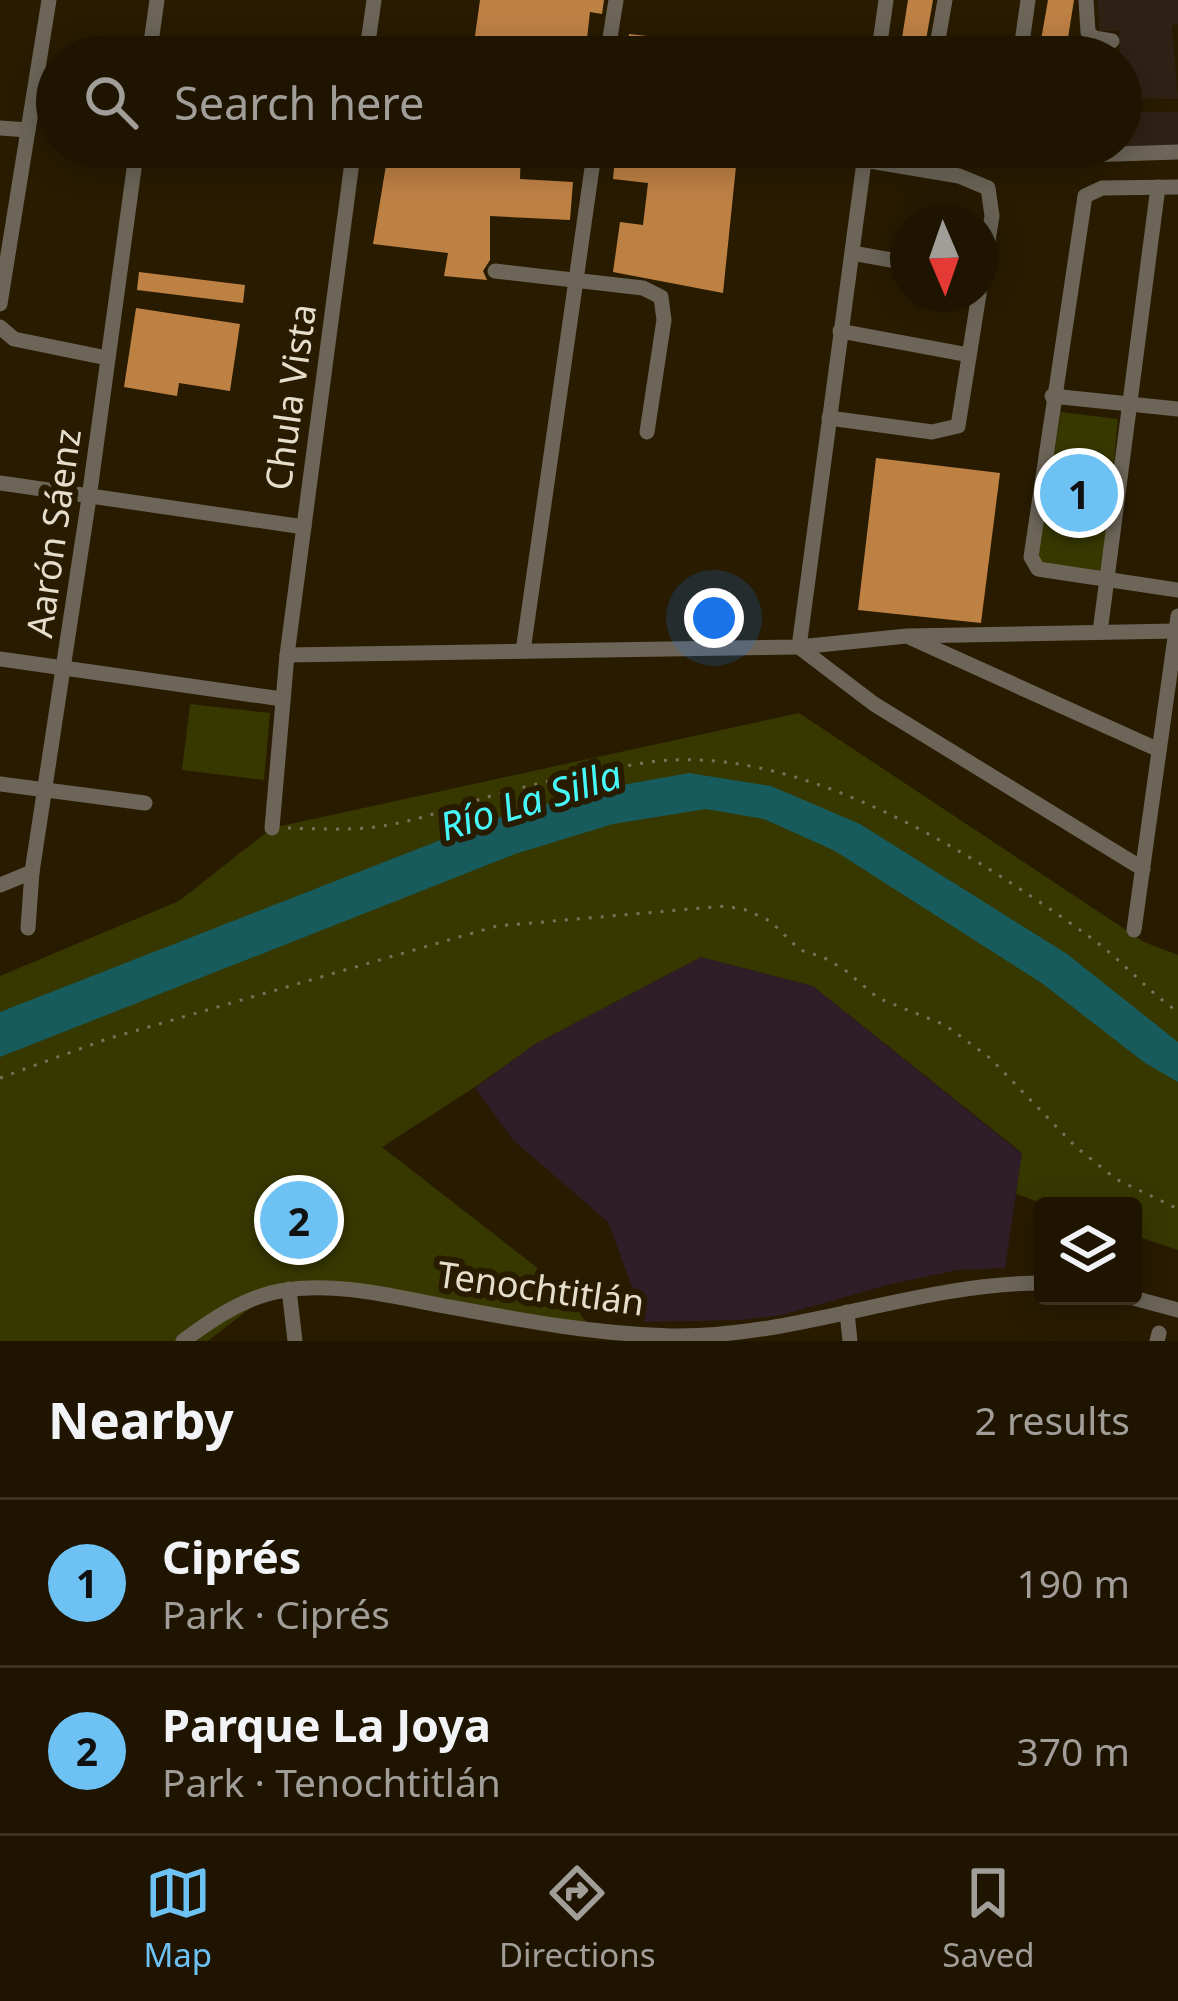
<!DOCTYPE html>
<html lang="en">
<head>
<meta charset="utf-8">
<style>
  :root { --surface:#1e1400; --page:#2b210f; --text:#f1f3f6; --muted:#a19e99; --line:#3c3322; --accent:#6ec2f3 }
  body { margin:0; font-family:"Noto Sans",sans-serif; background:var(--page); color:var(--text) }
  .controls { position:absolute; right:36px; bottom:36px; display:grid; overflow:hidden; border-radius:12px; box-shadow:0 6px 30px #0003 }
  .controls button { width:108px; height:108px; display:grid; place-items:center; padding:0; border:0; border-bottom:3px solid var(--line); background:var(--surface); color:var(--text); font:60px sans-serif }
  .compass { position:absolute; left:890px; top:204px; width:108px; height:108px; border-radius:50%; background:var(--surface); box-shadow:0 6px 30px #0003; rotate:178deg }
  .you { position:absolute; left:714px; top:618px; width:42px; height:42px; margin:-30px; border:9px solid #fff; border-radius:50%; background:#1a73e8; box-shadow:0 0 0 18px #1a73e833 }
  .badge { display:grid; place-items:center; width:78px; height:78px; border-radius:50%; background:var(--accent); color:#111; font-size:39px; font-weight:700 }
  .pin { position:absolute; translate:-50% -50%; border:6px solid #fff; box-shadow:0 3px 12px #0006 }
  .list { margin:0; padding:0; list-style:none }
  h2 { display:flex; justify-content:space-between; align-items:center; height:156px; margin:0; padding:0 48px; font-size:51px }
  h2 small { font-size:39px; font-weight:400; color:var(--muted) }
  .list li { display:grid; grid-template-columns:78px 1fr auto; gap:36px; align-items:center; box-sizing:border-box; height:168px; padding:0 48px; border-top:3px solid var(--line) }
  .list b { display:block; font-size:45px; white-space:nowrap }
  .list p { margin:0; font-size:39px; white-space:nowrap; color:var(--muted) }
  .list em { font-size:39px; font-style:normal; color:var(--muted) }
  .icon { flex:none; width:66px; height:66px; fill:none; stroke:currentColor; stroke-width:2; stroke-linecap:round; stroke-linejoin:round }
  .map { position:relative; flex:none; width:1178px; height:1341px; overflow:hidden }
  .search { position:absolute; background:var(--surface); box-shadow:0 6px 30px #0003; left:36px; right:36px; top:36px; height:132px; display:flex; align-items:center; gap:30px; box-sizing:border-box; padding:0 42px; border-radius:66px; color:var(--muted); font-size:45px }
  .sheet { height:492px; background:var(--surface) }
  nav { display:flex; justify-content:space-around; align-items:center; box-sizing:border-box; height:168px; border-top:3px solid var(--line); background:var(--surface); font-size:33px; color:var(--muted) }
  nav a { display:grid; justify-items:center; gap:6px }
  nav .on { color:var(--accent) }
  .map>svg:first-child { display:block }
  .education { fill:#2f1e27 }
  .medical { fill:#2f2115 }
  .green { fill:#373800 }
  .water { fill:#175b5c }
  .building { fill:#be8144 }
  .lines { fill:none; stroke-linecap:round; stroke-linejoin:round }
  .path { stroke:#7a6f58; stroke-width:3; stroke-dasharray:3 9; stroke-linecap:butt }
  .minor { stroke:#6c6558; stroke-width:15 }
  .labels { text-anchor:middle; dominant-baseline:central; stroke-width:12; stroke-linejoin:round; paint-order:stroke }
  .street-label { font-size:36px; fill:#e6decd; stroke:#281b00 }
  .water-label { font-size:39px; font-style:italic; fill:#47f8fa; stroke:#281b00 }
</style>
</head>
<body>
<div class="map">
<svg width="1178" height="1341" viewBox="0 0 1178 1341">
  <rect width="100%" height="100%" fill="#281b00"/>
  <polygon class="education" points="701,957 813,986 1022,1154 1005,1268 958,1270 891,1284 782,1315 740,1320 645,1322 608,1222 513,1140 475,1088 535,1044"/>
  <g class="medical">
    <polygon points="1098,0 1178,0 1178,24 1172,26 1178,99 1121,99 1119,31 1099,31"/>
    <rect x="1121" y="112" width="57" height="35"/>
  </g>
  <g class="green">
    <polygon points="1061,412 1118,419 1103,574 1036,567"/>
    <polygon points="190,704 270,713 264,780 182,770"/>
    <polygon points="799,713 1144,942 1178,955 1178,1250 1133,1235 1133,1206 1050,1206 1016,1194 1022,1153 813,986 701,957 535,1044 475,1087 382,1147 562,1287 592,1331 374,1293 270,1293 208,1341 0,1341 0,976 179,901 272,828"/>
  </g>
  <polygon class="water" points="689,773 771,786 860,824 1067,954 1178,1042 1178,1082 1145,1063 1043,984 835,851 764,819 706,809 613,824 515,854 0,1057 0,1012 497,818 600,789"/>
  <g class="building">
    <polygon points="480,0 604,0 602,14 590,12 585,57 472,57"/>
    <polygon points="908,0 933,0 923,57 899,57"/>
    <polygon points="1048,0 1074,0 1065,57 1038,57"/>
    <polygon points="629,34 750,47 749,57 626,57"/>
    <polygon points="389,147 521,147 520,179 573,182 570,220 490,216 490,260 483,271 487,280 444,276 448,253 373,244"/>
    <polygon points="616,147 738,147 723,293 613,272 620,222 643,225 648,183 613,179"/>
    <polygon points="139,272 245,285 243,303 137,290"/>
    <polygon points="136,308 240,324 230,391 179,383 177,396 124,387"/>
    <polygon points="876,458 1000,473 981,623 858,610"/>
  </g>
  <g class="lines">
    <g class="path">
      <path d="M288,828C320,829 357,831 388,825C424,819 459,805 494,795C541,782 589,772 637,764C789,736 968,850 1087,935C1120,958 1145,989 1178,1012"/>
      <polyline points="0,1078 107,1039 497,926 725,906 746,910 770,921 800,950 823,957 845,970 878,998 945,1025 990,1058 1076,1147 1116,1179 1178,1209"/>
    </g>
    <g class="minor">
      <polyline points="1086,0 1088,32 1094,38 1112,41"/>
      <polyline points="149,57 157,0"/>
      <polyline points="366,57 374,0"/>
      <polyline points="607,57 616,0"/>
      <polyline points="878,57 886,0"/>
      <polyline points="935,57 945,0"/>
      <polyline points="1020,57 1028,0"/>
      <polyline points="0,128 28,130"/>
      <polyline points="866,147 799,647 874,704 1143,869"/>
      <polyline points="1085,155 1178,152"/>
      <polyline points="864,160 959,176 988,188 992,216 980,289"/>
      <polyline points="1178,187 1102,188 1085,196 1031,557 1038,569 1178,590"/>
      <polyline points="852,253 908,263"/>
      <polyline points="495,271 643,288 661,297 664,320 647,432"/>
      <polyline points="0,304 49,0"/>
      <polyline points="0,327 14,339 107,358"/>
      <polyline points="840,331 969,355"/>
      <polyline points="1052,396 1178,409"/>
      <polyline points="829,418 932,432 958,426 979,294"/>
      <polyline points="0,483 304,527"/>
      <polyline points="1100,632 1158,187"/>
      <polyline points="911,638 1159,750"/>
      <polyline points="523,651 595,147"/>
      <polyline points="287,655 799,647 907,636 1176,631"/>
      <polyline points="0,659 282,699"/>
      <polyline points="0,784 145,803"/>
      <polyline points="272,828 287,655 354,147"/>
      <polyline points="0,885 32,872"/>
      <polyline points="28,928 32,872 89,498 137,147"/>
      <polyline points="1134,930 1178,616"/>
      <polyline points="289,1289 295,1341"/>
      <polyline points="1126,1296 1178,1310"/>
      <polyline points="847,1312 850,1341"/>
      <path d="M183,1341C211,1320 245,1297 280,1291C334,1281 391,1296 444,1306C520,1320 594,1334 671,1336C798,1338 916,1283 1043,1283"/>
      <polyline points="1157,1341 1159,1333"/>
    </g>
  </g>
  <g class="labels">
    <g class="street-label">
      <text transform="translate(290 397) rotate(-82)">Chula Vista</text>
      <text transform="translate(53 533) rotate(-82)">Aarón Sáenz</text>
      <text transform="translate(541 1288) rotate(8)">Tenochtitlán</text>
    </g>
    <g class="water-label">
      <text transform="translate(530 799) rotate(-17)">Río La Silla</text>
    </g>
  </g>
</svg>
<div class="controls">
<button><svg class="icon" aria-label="layers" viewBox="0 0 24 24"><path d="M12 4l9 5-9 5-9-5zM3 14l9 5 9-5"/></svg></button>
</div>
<svg class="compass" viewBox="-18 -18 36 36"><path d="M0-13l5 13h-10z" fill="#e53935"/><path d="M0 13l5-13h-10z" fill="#a19e99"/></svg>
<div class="you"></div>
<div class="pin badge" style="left:1079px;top:493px">1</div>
<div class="pin badge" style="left:299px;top:1220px">2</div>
<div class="search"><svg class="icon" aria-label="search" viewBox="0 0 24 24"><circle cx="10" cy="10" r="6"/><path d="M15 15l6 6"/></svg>Search here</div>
</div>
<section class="sheet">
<h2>Nearby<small>2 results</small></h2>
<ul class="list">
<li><span class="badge">1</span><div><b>Ciprés</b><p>Park · Ciprés</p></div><em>190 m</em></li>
<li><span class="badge">2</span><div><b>Parque La Joya</b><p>Park · Tenochtitlán</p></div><em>370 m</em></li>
</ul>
</section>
<nav>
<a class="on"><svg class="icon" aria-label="map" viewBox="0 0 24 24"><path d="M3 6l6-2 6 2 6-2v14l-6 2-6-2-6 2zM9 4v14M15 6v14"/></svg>Map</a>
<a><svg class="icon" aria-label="directions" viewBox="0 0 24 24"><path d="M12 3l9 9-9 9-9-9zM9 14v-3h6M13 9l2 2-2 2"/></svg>Directions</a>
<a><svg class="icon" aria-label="saved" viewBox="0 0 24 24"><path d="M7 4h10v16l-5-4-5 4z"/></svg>Saved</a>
</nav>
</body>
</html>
